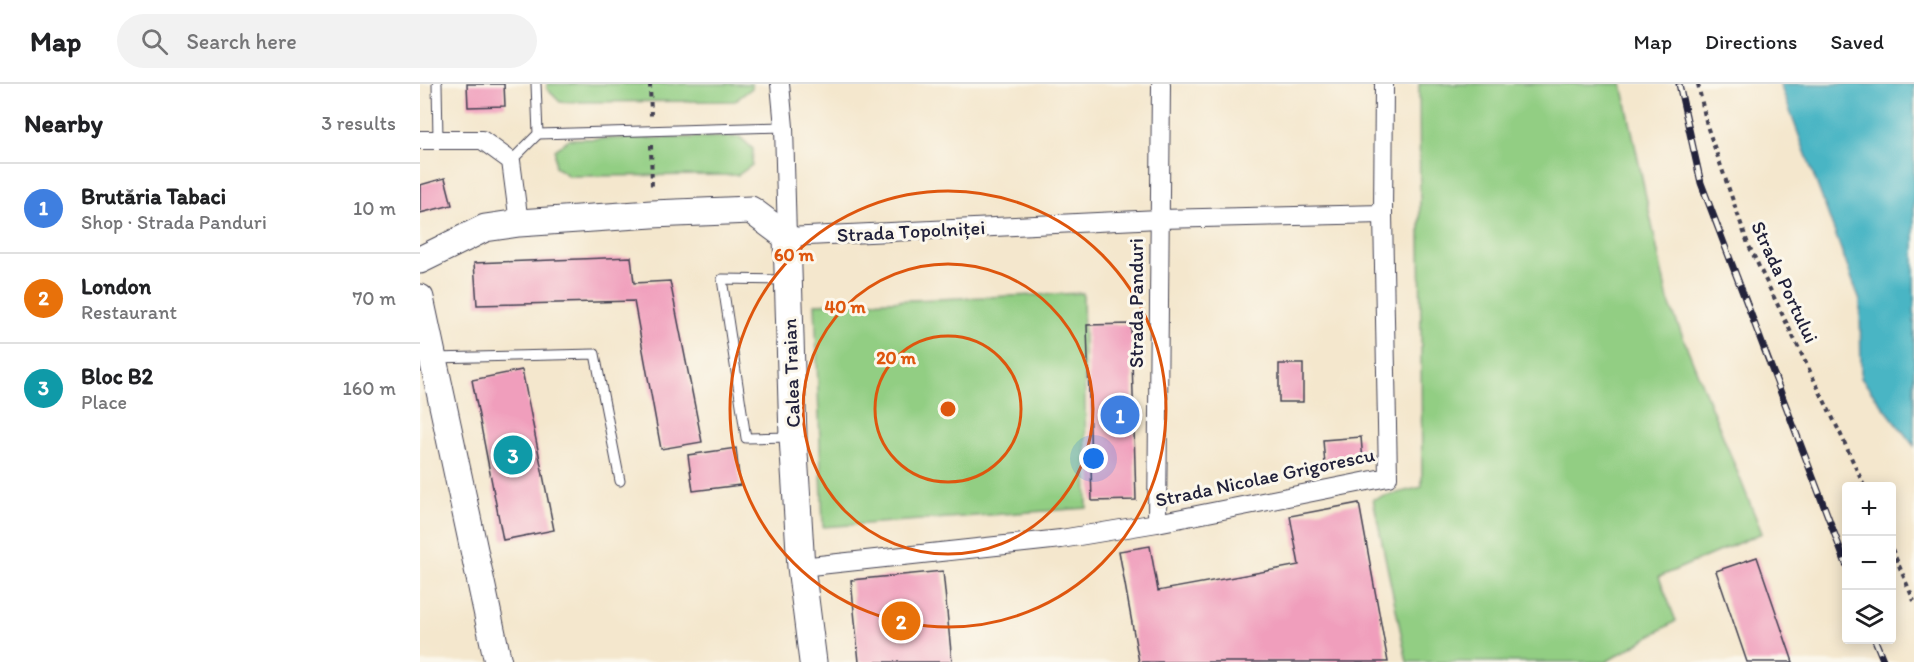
<!DOCTYPE html>
<html lang="en">
<head>
<meta charset="utf-8">
<style>
  :root { --surface:#fff; --page:#f2f2f2; --text:#202124; --muted:#757577; --line:#e0e0e0; --accent:#2563eb }
  body { margin:0; font-family:Itim,sans-serif; background:var(--page); color:var(--text) }
  .controls { position:absolute; right:18px; bottom:18px; display:grid; overflow:hidden; border-radius:6px; box-shadow:0 3px 15px #0003 }
  .controls button { width:54px; height:54px; display:grid; place-items:center; padding:0; border:0; border-bottom:2px solid var(--line); background:var(--surface); color:var(--text); font:30px sans-serif }
  .you { position:absolute; left:674px; top:375px; width:21px; height:21px; margin:-15px; border:4px solid #fff; border-radius:50%; background:#1a73e8; box-shadow:0 0 0 9px #1a73e833 }
  .badge { display:grid; place-items:center; width:39px; height:39px; border-radius:50%; background:var(--accent); color:#fff; font-size:20px; font-weight:700 }
  .pin { position:absolute; translate:-50% -50%; border:3px solid #fff; box-shadow:0 2px 6px #0006 }
  .list { margin:0; padding:0; list-style:none }
  h2 { display:flex; justify-content:space-between; align-items:center; height:78px; margin:0; padding:0 24px; font-size:26px }
  h2 small { font-size:20px; font-weight:400; color:var(--muted) }
  .list li { display:grid; grid-template-columns:39px 1fr auto; gap:18px; align-items:center; box-sizing:border-box; height:90px; padding:0 24px; border-top:2px solid var(--line) }
  .list b { display:block; font-size:22px; white-space:nowrap }
  .list p { margin:0; font-size:20px; white-space:nowrap; color:var(--muted) }
  .list em { font-size:20px; font-style:normal; color:var(--muted) }
  .icon { flex:none; width:33px; height:33px; fill:none; stroke:currentColor; stroke-width:2; stroke-linecap:round; stroke-linejoin:round }
  .map { position:relative; flex:none; width:1494px; height:578px; overflow:hidden }
  header { display:flex; align-items:center; gap:36px; box-sizing:border-box; height:84px; padding:0 30px; background:var(--surface); border-bottom:2px solid var(--line) }
  header strong { font-size:28px }
  nav { display:flex; gap:33px; margin-inline-start:auto; font-size:21px }
  .search { width:420px; height:54px; background:var(--page); display:flex; align-items:center; gap:15px; box-sizing:border-box; padding:0 21px; border-radius:33px; color:var(--muted); font-size:22px }
  main { display:flex }
  aside { flex:1; background:var(--surface) }
  .map>svg:first-child { display:block }
  .green { fill:#92ce83; stroke:#5a785f; stroke-width:1.5 }
  .water { fill:#48b5c4; stroke:#356c80; stroke-width:1.5 }
  .building { fill:#f09ebc }
  .lines { fill:none; stroke-linecap:round; stroke-linejoin:round }
  .lane-casing { stroke:#424051; stroke-width:11 }
  .street-casing { stroke:#424051; stroke-width:20 }
  .secondary-casing { stroke:#424051; stroke-width:29 }
  .path { stroke:#424051; stroke-width:4; stroke-dasharray:4.5 4.5; stroke-linecap:butt }
  .lane { stroke:#fff; stroke-width:9 }
  .street { stroke:#fff; stroke-width:18 }
  .secondary { stroke:#fff; stroke-width:27 }
  .rail-casing { stroke:#22223b; stroke-width:7 }
  .rail { stroke:#fbf7ec; stroke-width:4.5; stroke-dasharray:14; stroke-linecap:butt }
  .ring { fill:none; stroke:#de560e; stroke-width:3 }
  .labels { text-anchor:middle; dominant-baseline:central; stroke-width:6; stroke-linejoin:round; paint-order:stroke }
  .street-label { font-size:20px; fill:#22223b; stroke:#fbf7ec }
  .centre { fill:#de560e; stroke:#fbf7ec; stroke-width:3 }
  .ring-label { font-size:18px; text-anchor:middle; font-weight:bold; fill:#de560e; stroke:#fbf7ec; stroke-width:6; stroke-linejoin:round; paint-order:stroke }
</style>
</head>
<body>
<header>
<strong>Map</strong>
<div class="search"><svg class="icon" aria-label="search" viewBox="0 0 24 24"><circle cx="10" cy="10" r="6"/><path d="M15 15l6 6"/></svg>Search here</div>
<nav><a>Map</a><a>Directions</a><a>Saved</a></nav>
</header>
<main>
<aside>
<h2>Nearby<small>3 results</small></h2>
<ul class="list">
<li><span class="badge" style="background:#3f7fe0">1</span><div><b>Brutăria Tabaci</b><p>Shop · Strada Panduri</p></div><em>10 m</em></li>
<li><span class="badge" style="background:#e8710a">2</span><div><b>London</b><p>Restaurant</p></div><em>70 m</em></li>
<li><span class="badge" style="background:#0f9aa8">3</span><div><b>Bloc B2</b><p>Place</p></div><em>160 m</em></li>
</ul>
</aside>
<div class="map">
<svg width="1494" height="578" viewBox="0 0 1494 578">
  <rect width="100%" height="100%" fill="#fbf7ec"/>
  <filter id="ink" filterUnits="userSpaceOnUse"><feTurbulence type="fractalNoise" baseFrequency=".0167" numOctaves="2"/><feDisplacementMap in="SourceGraphic" scale="12" xChannelSelector="R" yChannelSelector="G"/><feConvolveMatrix kernelMatrix="1 2 1 2 8 2 1 2 1" color-interpolation-filters="sRGB"/></filter>
  <filter id="wash" filterUnits="userSpaceOnUse"><feTurbulence type="fractalNoise" baseFrequency=".008" numOctaves="4" result="noise"/><feDisplacementMap in="SourceGraphic" scale="24" xChannelSelector="R" yChannelSelector="G"/><feGaussianBlur stdDeviation="1.35" result="paint"/><feColorMatrix in="noise" values="0 0 0 0 0 0 0 0 0 0 0 0 0 0 0 0 0 1.4 0 .05"/><feComposite in="paint" operator="in"/></filter>
  <g filter="url(#wash)">
    <rect width="100%" height="100%" fill="#f4e7cd"/>
    <g class="green">
      <polygon points="127,0 332,0 332,4 315,17 140,18 127,5"/>
      <polygon points="999,0 1202,0 1248,216 1342,449 1239,493 1256,537 1186,578 987,578 953,415 1002,403"/>
      <polygon points="320,53 333,65 332,81 318,91 149,92 135,83 135,66 149,55"/>
      <polygon points="663,209 667,424 403,443 395,220"/>
    </g>
    <polygon class="water" points="1360,0 1494,0 1494,362 1441,294 1440,217"/>
    <g id="blocks">
      <g class="building">
        <polygon points="47,0 84,0 85,22 48,23"/>
        <polygon points="25,94 32,121 0,129 0,101"/>
        <polygon points="211,173 214,199 250,197 282,358 241,365 214,217 57,221 54,179"/>
        <polygon points="711,240 716,416 672,417 667,241"/>
        <rect x="859" y="280" width="24" height="38"/>
        <polygon points="102,286 134,446 83,456 52,296"/>
        <polygon points="941,353 943,377 905,381 903,356"/>
        <polygon points="316,364 320,401 273,407 268,371"/>
        <polygon points="939,419 968,578 719,578 699,467 730,462 738,507 879,481 870,432"/>
        <polygon points="1337,473 1373,578 1327,578 1296,487"/>
        <polygon points="523,487 532,578 439,578 431,496"/>
      </g>
    </g>
  </g>
  <g filter="url(#ink)">
    <use href="#blocks" fill-opacity="0" stroke="#424051" stroke-width="1.5"/>
    <g class="lines">
      <defs>
        <g id="lane">
          <polyline points="17,0 18,55"/>
          <polyline points="118,50 364,43"/>
          <polyline points="91,77 118,50 116,0"/>
          <polyline points="365,196 302,195 326,354 371,353"/>
          <polyline points="14,274 175,270 200,397"/>
        </g>
        <g id="street">
          <polyline points="360,0 364,43 367,153 739,135 963,130"/>
          <polyline points="0,56 62,56 91,77 99,139"/>
          <polyline points="737,439 741,0"/>
          <polyline points="381,483 641,455 737,439 968,393 963,130 964,0"/>
        </g>
        <g id="secondary">
          <polyline points="0,176 65,144 99,139 232,130 331,126 367,153 373,353 381,483 393,578"/>
          <polyline points="0,214 78,578"/>
        </g>
      </defs>
      <use href="#lane" class="lane-casing"/>
      <use href="#street" class="street-casing"/>
      <use href="#secondary" class="secondary-casing"/>
      <g class="path">
        <polyline points="230,0 231,32"/>
        <polyline points="1278,0 1287,42 1328,160 1421,351 1444,402"/>
        <polyline points="231,61 232,104"/>
        <polyline points="1472,465 1494,517"/>
      </g>
      <use href="#lane" class="lane"/>
      <use href="#street" class="street"/>
      <use href="#secondary" class="secondary"/>
      <defs>
        <g id="rail">
          <polyline points="1259,0 1281,99 1426,480"/>
          <polyline points="1455,556 1464,578"/>
        </g>
      </defs>
      <use href="#rail" class="rail-casing"/>
      <use href="#rail" class="rail"/>
    </g>
  </g>
  <g class="ring">
    <circle cx="528" cy="325" r="73"/>
    <circle cx="528" cy="325" r="145"/>
    <circle cx="528" cy="325" r="218"/>
  </g>
  <g class="labels">
    <g class="street-label">
      <text transform="translate(491 147) rotate(-3)">Strada Topolniței</text>
      <text transform="translate(1365 198) rotate(65)">Strada Portului</text>
      <text transform="translate(716 219) rotate(-90)">Strada Panduri</text>
      <text transform="translate(371 289) rotate(-92)">Calea Traian</text>
      <text transform="translate(845 393) rotate(-12)">Strada Nicolae Grigorescu</text>
    </g>
  </g>
  <circle cx="528" cy="325" r="9" class="centre"/>
  <g class="ring-label">
    <text x="374" y="177">60 m</text>
    <text x="425" y="229">40 m</text>
    <text x="476" y="280">20 m</text>
  </g>
</svg>
<div class="controls">
<button>+</button>
<button>−</button>
<button><svg class="icon" aria-label="layers" viewBox="0 0 24 24"><path d="M12 4l9 5-9 5-9-5zM3 14l9 5 9-5"/></svg></button>
</div>
<div class="you"></div>
<div class="pin badge" style="left:700px;top:331px;background:#3f7fe0">1</div>
<div class="pin badge" style="left:481px;top:537px;background:#e8710a">2</div>
<div class="pin badge" style="left:93px;top:371px;background:#0f9aa8">3</div>
</div>
</main>
</body>
</html>
